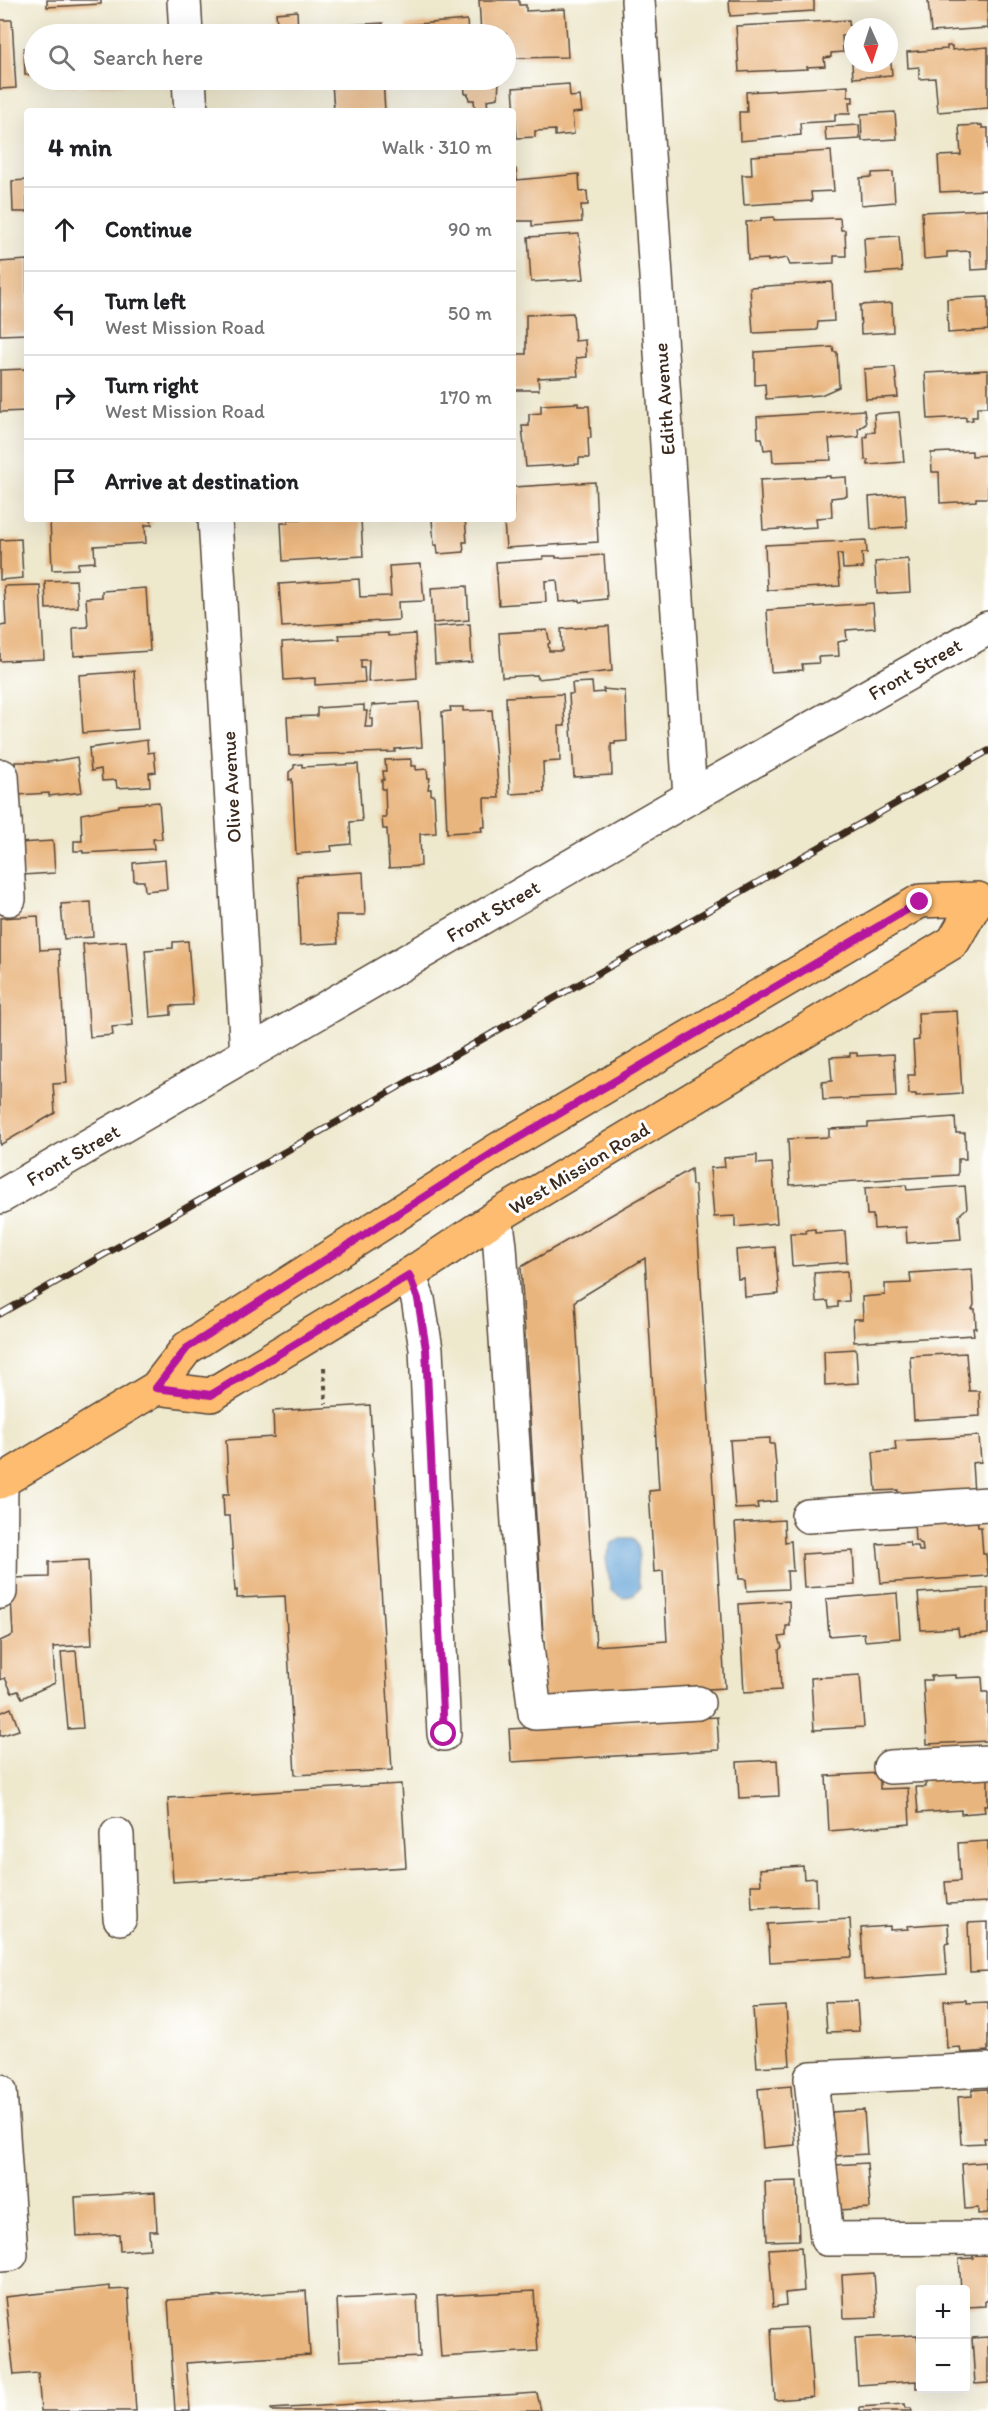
<!DOCTYPE html>
<html lang="en">
<head>
<meta charset="utf-8">
<style>
  :root { --surface:#fff; --page:#f6f6f6; --text:#202124; --muted:#757577; --line:#e0e0e0 }
  body { margin:0; font-family:Itim,sans-serif; background:var(--page); color:var(--text) }
  .controls { position:absolute; right:18px; bottom:18px; display:grid; overflow:hidden; border-radius:6px; box-shadow:0 6px 24px #0002 }
  .controls button { width:54px; height:54px; display:grid; place-items:center; padding:0; border:0; border-bottom:2px solid var(--line); background:var(--surface); color:var(--text); font:30px sans-serif }
  .compass { position:absolute; left:844px; top:18px; width:54px; height:54px; border-radius:50%; background:var(--surface); box-shadow:0 6px 24px #0002; rotate:177deg }
  .stop { position:absolute; width:18px; height:18px; margin:-14px; border:4px solid #b5179e; border-radius:50%; background:#fff }
  .stop.end { background:#b5179e; border-color:#fff; box-shadow:0 2px 6px #0008 }
  .list { margin:0; padding:0; list-style:none }
  h2 { display:flex; justify-content:space-between; align-items:center; height:78px; margin:0; padding:0 24px; font-size:26px }
  h2 small { font-size:20px; font-weight:400; color:var(--muted) }
  .list li { display:grid; grid-template-columns:39px 1fr auto; gap:18px; align-items:center; box-sizing:border-box; height:84px; padding:0 24px; border-top:2px solid var(--line) }
  .list b { display:block; font-size:22px; white-space:nowrap }
  .list p { margin:0; font-size:20px; white-space:nowrap; color:var(--muted) }
  .list em { font-size:20px; font-style:normal; color:var(--muted) }
  .icon { flex:none; width:33px; height:33px; fill:none; stroke:currentColor; stroke-width:2; stroke-linecap:round; stroke-linejoin:round }
  .map { position:relative; flex:none; width:988px; height:2411px; overflow:hidden }
  .search { position:absolute; background:var(--surface); box-shadow:0 6px 24px #0002; left:24px; top:24px; width:492px; height:66px; display:flex; align-items:center; gap:15px; box-sizing:border-box; padding:0 21px; border-radius:33px; color:var(--muted); font-size:22px }
  .panel { position:absolute; background:var(--surface); box-shadow:0 6px 24px #0002; left:24px; top:108px; width:492px; height:414px; border-radius:6px }
  .map>svg:first-child { display:block }
  .water { fill:#64a3d6; stroke:#50667a; stroke-width:1.5 }
  .building { fill:#e9b57e; fill-rule:evenodd }
  .lines { fill:none; stroke-linecap:round; stroke-linejoin:round }
  .minor-casing { stroke:#564638; stroke-width:36 }
  .major-casing { stroke:#564638; stroke-width:36 }
  .path { stroke:#564638; stroke-width:4; stroke-dasharray:4.5 4.5; stroke-linecap:butt }
  .minor { stroke:#fff; stroke-width:33 }
  .major { stroke:#fdbc70; stroke-width:33 }
  .rail-casing { stroke:#3b2a1e; stroke-width:7 }
  .rail { stroke:#fff; stroke-width:4.5; stroke-dasharray:14; stroke-linecap:butt }
  .route { stroke:#b5179e; stroke-width:8 }
  .labels { text-anchor:middle; dominant-baseline:central; stroke-width:6; stroke-linejoin:round; paint-order:stroke }
  .street-label { font-size:20px; fill:#3b2a1e; stroke:#fff }
</style>
</head>
<body>
<div class="map">
<svg width="988" height="2411" viewBox="0 0 988 2411">
  <rect width="100%" height="100%" fill="#fff"/>
  <filter id="ink" filterUnits="userSpaceOnUse"><feTurbulence type="fractalNoise" baseFrequency=".0167" numOctaves="2"/><feDisplacementMap in="SourceGraphic" scale="12" xChannelSelector="R" yChannelSelector="G"/><feConvolveMatrix kernelMatrix="1 2 1 2 8 2 1 2 1" color-interpolation-filters="sRGB"/></filter>
  <filter id="wash" filterUnits="userSpaceOnUse"><feTurbulence type="fractalNoise" baseFrequency=".008" numOctaves="4" result="noise"/><feDisplacementMap in="SourceGraphic" scale="24" xChannelSelector="R" yChannelSelector="G"/><feGaussianBlur stdDeviation="1.35" result="paint"/><feColorMatrix in="noise" values="0 0 0 0 0 0 0 0 0 0 0 0 0 0 0 0 0 1.4 0 .05"/><feComposite in="paint" operator="in"/></filter>
  <g filter="url(#wash)">
    <rect width="100%" height="100%" fill="#eee8cd"/>
    <path class="water" d="M623,1538H633C644,1554 637,1555 637,1572C637,1577 639,1582 640,1587L633,1595L623,1598L611,1590L606,1558L612,1543Z"/>
    <g id="blocks">
      <g class="building">
        <polygon points="47,0 101,0 101,4 47,7"/>
        <polygon points="479,0 519,0 519,5 526,5 526,11 565,9 568,57 514,58 514,52 506,53 506,34 481,34"/>
        <polygon points="729,0 814,0 814,11 730,16"/>
        <polygon points="928,0 988,0 988,28 931,32"/>
        <polygon points="297,11 298,34 247,34 246,32 272,30 272,24 277,24 276,13"/>
        <polygon points="0,20 12,20 16,88 0,89"/>
        <polygon points="467,20 468,34 406,34 406,25"/>
        <polygon points="849,20 850,35 842,36 843,52 831,53 831,57 824,58 825,66 807,67 808,69 739,72 736,26"/>
        <polygon points="383,23 383,34 311,34 311,27"/>
        <polygon points="947,46 952,46 952,50 988,47 988,108 938,112 935,78 919,79 919,67 908,68 907,52 947,49"/>
        <polygon points="34,47 34,75 25,75 24,48"/>
        <polygon points="852,63 891,63 892,75 853,78"/>
        <polygon points="55,80 77,80 77,86 55,87"/>
        <polygon points="85,80 126,80 127,84 85,86"/>
        <polygon points="383,80 385,111 334,111 332,83"/>
        <polygon points="464,80 499,80 498,98 487,100 488,111 475,111 474,100 469,100 468,94 465,94"/>
        <polygon points="569,84 570,97 580,96 582,112 572,113 574,134 555,136 555,130 535,131 535,137 517,138 513,88"/>
        <polygon points="848,86 848,97 853,97 853,102 849,102 850,114 835,114 835,121 800,123 801,135 740,141 739,112 747,112 746,92"/>
        <polygon points="895,112 897,139 862,141 861,114"/>
        <polygon points="859,125 860,139 826,141 825,127"/>
        <polygon points="982,125 982,128 988,128 988,190 940,192 938,156 961,155 959,126"/>
        <polygon points="831,151 834,191 811,192 812,201 744,205 742,175 752,175 751,156"/>
        <polygon points="513,169 516,169 517,180 579,174 580,192 587,191 588,205 581,205 582,222 532,226 532,221 513,221"/>
        <polygon points="893,172 895,202 861,205 860,178 872,177 872,173"/>
        <polygon points="27,180 27,212 13,212 12,181"/>
        <polygon points="988,209 988,269 971,270 970,251 947,252 947,257 924,259 922,212"/>
        <polygon points="774,217 774,220 840,218 841,230 845,230 846,256 834,256 834,263 790,265 787,258 768,261 768,259 748,260 746,222 761,221 761,218"/>
        <polygon points="579,234 584,279 531,282 528,237"/>
        <polygon points="899,236 902,271 866,274 864,238"/>
        <polygon points="27,260 27,334 0,335 0,262"/>
        <polygon points="832,282 834,321 818,322 817,330 753,333 750,287"/>
        <polygon points="988,297 988,330 948,333 947,299"/>
        <polygon points="892,303 893,332 861,334 860,305"/>
        <polygon points="573,313 575,341 585,340 586,357 576,358 578,376 538,378 539,390 513,390 513,354 526,354 526,315"/>
        <polygon points="833,347 834,352 837,352 839,387 821,395 766,399 765,384 755,385 755,352"/>
        <polygon points="895,367 898,397 866,399 864,369"/>
        <polygon points="27,369 27,411 0,412 0,370"/>
        <polygon points="988,370 988,407 977,407 977,417 972,417 973,420 966,421 966,417 928,419 925,373"/>
        <polygon points="578,403 578,406 589,406 591,438 588,438 589,458 579,458 579,464 526,467 522,426 529,426 529,414 541,413 541,405"/>
        <polygon points="864,410 866,424 858,429 859,437 829,439 831,460 773,462 772,449 764,450 762,438 758,438 757,417"/>
        <polygon points="899,412 904,462 868,465 868,460 865,460 864,437 867,437 867,433 875,432 874,414"/>
        <polygon points="972,451 972,456 988,455 988,498 976,498 976,501 940,503 939,472 932,472 931,453"/>
        <polygon points="830,476 830,478 846,477 847,496 831,498 832,517 816,518 817,527 763,530 760,480"/>
        <polygon points="595,482 598,542 506,548 504,522 511,522 510,519 513,519 513,487"/>
        <polygon points="905,494 907,527 871,529 869,497"/>
        <polygon points="50,519 151,519 152,525 145,525 146,543 94,546 95,562 78,563 78,569 52,570"/>
        <polygon points="288,519 361,520 363,556 283,561 281,523 288,523"/>
        <polygon points="432,519 465,519 467,542 463,542 464,552 438,554 437,545 434,545"/>
        <polygon points="21,539 23,578 0,580 0,540"/>
        <polygon points="866,540 867,553 862,553 863,568 843,569 842,554 837,554 840,586 767,590 765,545"/>
        <polygon points="604,555 607,599 580,602 580,600 559,602 557,580 545,581 546,602 499,605 496,562 543,559 543,556 556,556 556,558"/>
        <polygon points="908,559 910,592 877,594 875,562"/>
        <polygon points="421,564 424,601 398,602 399,620 282,627 279,584 359,579 360,597 391,596 389,566"/>
        <polygon points="76,580 78,607 46,609 45,581"/>
        <polygon points="40,585 44,659 0,661 0,626 6,625 4,586"/>
        <polygon points="467,586 469,620 433,623 431,588"/>
        <polygon points="146,588 150,651 74,656 73,628 88,627 86,598 102,597 102,591"/>
        <polygon points="873,603 875,628 846,630 847,640 838,642 839,656 818,657 819,663 802,664 803,670 771,672 767,610"/>
        <polygon points="470,624 472,662 435,664 433,627"/>
        <polygon points="609,626 612,671 538,679 537,675 502,677 499,633 547,630 550,643 548,644 549,651 562,651 561,629"/>
        <polygon points="388,633 388,636 415,634 417,678 368,682 369,660 361,660 361,668 364,668 365,682 315,685 315,678 284,680 282,642 340,639 339,635"/>
        <polygon points="134,671 138,729 83,733 79,675"/>
        <polygon points="592,682 593,693 604,692 603,689 625,691 627,741 615,742 615,744 611,744 612,775 574,777 569,694 573,694 572,683"/>
        <polygon points="563,694 565,726 559,726 560,761 543,762 544,792 510,794 506,697"/>
        <polygon points="419,702 422,747 395,749 395,752 289,755 287,717 317,716 317,708 364,705 364,711 367,711 365,727 373,727 373,719 370,719 372,705"/>
        <polygon points="450,707 463,707 463,711 492,710 499,798 484,798 485,827 481,827 482,831 447,833 442,712 451,711"/>
        <polygon points="147,740 148,753 154,752 156,772 149,773 150,786 117,788 116,780 102,781 101,769 91,771 89,748"/>
        <polygon points="77,757 82,792 49,796 49,793 17,795 15,762 49,762"/>
        <polygon points="411,759 411,766 416,766 416,770 427,769 428,778 430,778 428,789 431,789 431,795 434,795 436,833 420,834 421,866 389,868 387,829 383,829 382,817 386,817 385,789 382,789 382,780 384,780 383,771 386,771 385,760"/>
        <polygon points="302,764 302,767 358,764 362,821 350,822 351,844 331,846 332,851 296,854 292,779 289,780 289,772 294,768 294,765"/>
        <polygon points="159,802 162,839 153,839 154,849 83,853 83,851 74,851 74,841 82,841 81,814 119,807 119,805"/>
        <polygon points="53,841 55,873 22,875 19,843"/>
        <polygon points="165,860 167,889 145,891 144,881 134,881 133,863"/>
        <polygon points="363,872 365,915 336,915 338,943 300,945 297,876"/>
        <polygon points="91,902 93,937 64,939 61,904"/>
        <polygon points="38,916 40,950 59,949 67,1083 53,1084 55,1113 0,1145 0,918"/>
        <polygon points="126,941 133,1025 112,1027 113,1035 90,1037 83,944"/>
        <polygon points="188,941 193,1005 171,1006 171,1015 150,1017 145,950 173,948 173,942"/>
        <polygon points="957,1011 962,1093 916,1096 916,1094 909,1094 908,1075 915,1075 913,1041 919,1040 918,1013"/>
        <polygon points="850,1053 857,1053 857,1056 894,1054 896,1097 823,1100 822,1082 832,1081 830,1057 850,1056"/>
        <polygon points="955,1117 956,1133 965,1133 966,1159 958,1159 958,1175 790,1185 788,1139 829,1137 829,1129 868,1127 868,1123"/>
        <polygon points="757,1155 757,1164 772,1163 777,1223 735,1227 735,1216 714,1217 710,1168 725,1167 724,1158"/>
        <path d="M691,1169L692,1185H695L725,1688L540,1699L537,1652L544,1651L521,1267ZM645,1258L659,1490L649,1491L654,1572L663,1571L667,1641L596,1646L575,1301Z"/>
        <polygon points="906,1185 907,1190 965,1186 967,1208 959,1215 961,1239 907,1243 906,1227 874,1229 873,1215 867,1215 865,1188"/>
        <polygon points="815,1229 815,1233 845,1231 847,1262 792,1266 790,1233 806,1233 805,1230"/>
        <polygon points="775,1247 779,1294 745,1297 744,1278 738,1279 736,1250"/>
        <polygon points="972,1269 974,1305 972,1309 975,1309 976,1328 973,1328 974,1335 854,1342 853,1319 863,1319 862,1297 885,1295 885,1284 911,1283 910,1273"/>
        <polygon points="847,1271 849,1301 838,1302 838,1307 829,1308 828,1301 816,1302 814,1273"/>
        <polygon points="856,1349 858,1383 825,1385 824,1351"/>
        <polygon points="966,1353 969,1391 979,1391 980,1416 914,1420 910,1356"/>
        <polygon points="370,1405 392,1770 295,1775 285,1596 237,1598 237,1590 235,1591 230,1516 224,1516 223,1494 229,1494 226,1440 274,1437 273,1411"/>
        <polygon points="979,1436 981,1462 972,1463 974,1494 899,1499 898,1490 876,1491 873,1452 896,1450 895,1441"/>
        <polygon points="770,1438 770,1444 774,1444 776,1465 777,1501 757,1503 758,1508 735,1509 730,1440"/>
        <polygon points="976,1507 978,1527 981,1527 983,1554 986,1554 988,1576 881,1583 877,1544 909,1542 910,1546 918,1546 919,1551 923,1551 922,1544 915,1540 914,1522"/>
        <polygon points="784,1520 785,1542 791,1541 793,1571 787,1571 788,1589 747,1591 746,1579 739,1579 735,1523"/>
        <polygon points="853,1551 855,1585 804,1588 802,1554"/>
        <polygon points="88,1560 92,1645 53,1647 55,1683 22,1698 18,1691 12,1693 5,1678 0,1680 0,1641 13,1635 10,1578 49,1577 49,1562"/>
        <polygon points="988,1588 988,1634 959,1636 958,1628 921,1630 918,1593"/>
        <polygon points="897,1593 900,1638 865,1641 864,1633 829,1636 826,1599"/>
        <polygon points="789,1601 790,1626 786,1626 786,1636 779,1637 782,1647 779,1650 781,1690 744,1692 739,1604"/>
        <polygon points="76,1651 83,1728 68,1729 61,1652"/>
        <polygon points="860,1675 864,1727 814,1730 811,1678"/>
        <polygon points="956,1675 956,1678 982,1677 983,1692 988,1692 988,1741 927,1744 923,1680 931,1680 931,1676"/>
        <polygon points="11,1708 19,1730 0,1736 0,1713"/>
        <polygon points="717,1717 719,1750 511,1762 509,1729"/>
        <polygon points="777,1760 779,1796 739,1798 737,1762"/>
        <polygon points="988,1769 988,1805 984,1805 985,1812 961,1814 961,1810 918,1813 916,1787 926,1787 925,1773"/>
        <polygon points="880,1773 880,1789 908,1788 910,1824 829,1831 826,1776"/>
        <polygon points="401,1784 406,1867 173,1882 168,1798"/>
        <polygon points="988,1841 988,1902 947,1904 945,1882 960,1881 958,1843"/>
        <polygon points="803,1866 804,1879 816,1878 817,1906 752,1908 751,1885 761,1885 760,1869"/>
        <polygon points="850,1919 852,1957 770,1962 768,1924"/>
        <polygon points="988,1922 988,1971 970,1972 968,1923"/>
        <polygon points="948,1923 949,1943 945,1944 947,1974 864,1980 861,1928 890,1926 890,1930 908,1929 907,1926"/>
        <polygon points="966,2000 966,2003 988,2002 988,2051 961,2053 960,2047 947,2048 944,2001"/>
        <polygon points="857,2001 859,2031 827,2032 825,2002"/>
        <polygon points="786,2006 790,2065 757,2067 753,2008"/>
        <polygon points="791,2086 795,2145 763,2148 758,2089"/>
        <polygon points="988,2089 988,2138 984,2138 985,2143 961,2144 958,2097 972,2096 972,2090"/>
        <polygon points="864,2110 867,2154 835,2156 832,2112"/>
        <polygon points="985,2162 985,2167 988,2166 988,2213 978,2214 978,2208 965,2209 962,2164"/>
        <polygon points="867,2163 870,2208 838,2210 835,2165"/>
        <polygon points="797,2181 799,2240 767,2241 765,2182"/>
        <polygon points="155,2192 157,2231 149,2231 150,2249 120,2251 119,2234 77,2236 75,2197"/>
        <polygon points="801,2247 804,2291 785,2293 786,2305 773,2307 769,2249"/>
        <polygon points="988,2252 988,2301 985,2301 985,2306 966,2307 966,2290 961,2290 959,2259 973,2258 973,2253"/>
        <polygon points="874,2273 877,2317 844,2318 842,2275"/>
        <polygon points="110,2286 110,2290 128,2289 136,2411 41,2411 38,2373 14,2375 5,2297"/>
        <polygon points="306,2291 310,2355 186,2363 190,2411 175,2411 168,2300"/>
        <polygon points="534,2291 538,2351 441,2357 437,2296"/>
        <polygon points="417,2295 420,2357 340,2361 337,2299"/>
        <polygon points="808,2327 813,2397 775,2400 771,2329"/>
        <polygon points="917,2335 918,2340 920,2340 920,2387 916,2388 916,2381 858,2385 855,2338"/>
        <polygon points="988,2337 988,2383 975,2384 972,2338"/>
        <polygon points="537,2393 541,2411 271,2411 271,2409"/>
        <polygon points="905,2404 906,2408 911,2408 912,2411 860,2411 860,2407"/>
      </g>
    </g>
  </g>
  <g filter="url(#ink)">
    <use href="#blocks" fill-opacity="0" stroke="#564638" stroke-width="1.5"/>
    <g class="lines">
      <defs>
        <g id="minor">
          <polyline points="184,0 186,34"/>
          <polyline points="638,0 690,797"/>
          <polyline points="189,80 191,111"/>
          <polyline points="215,519 247,1055"/>
          <polyline points="2,776 5,823"/>
          <polyline points="0,823 5,823 9,899"/>
          <polyline points="0,1197 690,797 988,628"/>
          <polyline points="496,1217 500,1246 525,1630 535,1713 698,1703"/>
          <polyline points="409,1275 418,1299 426,1349 444,1734"/>
          <polyline points="808,1516 988,1504"/>
          <polyline points="0,1592 1,1481"/>
          <polyline points="890,1767 988,1762"/>
          <polyline points="117,1835 120,1918"/>
          <polyline points="988,2070 811,2078 827,2239 988,2238"/>
          <polyline points="0,2091 11,2254 0,2255"/>
        </g>
        <polyline id="major" points="0,1482 156,1388 187,1348 499,1149 920,901 978,899 953,942 496,1217 409,1275 211,1395 156,1388"/>
      </defs>
      <use href="#minor" class="minor-casing"/>
      <use href="#major" class="major-casing"/>
      <polyline class="path" points="324,1367 326,1404"/>
      <use href="#minor" class="minor"/>
      <use href="#major" class="major"/>
      <defs>
        <polyline id="rail" points="0,1314 988,751"/>
      </defs>
      <use href="#rail" class="rail-casing"/>
      <use href="#rail" class="rail"/>
    </g>
  </g>
  <g class="lines" filter="url(#ink)">
    <polyline class="route" points="444,1734 426,1349 418,1299 409,1275 211,1395 156,1388 187,1348 499,1149 920,902"/>
  </g>
  <g class="labels">
    <g class="street-label">
      <text transform="translate(664 399) rotate(-94)">Edith Avenue</text>
      <text transform="translate(915 669) rotate(-30)">Front Street</text>
      <text transform="translate(231 787) rotate(-93)">Olive Avenue</text>
      <text transform="translate(493 911) rotate(-30)">Front Street</text>
      <text transform="translate(73 1155) rotate(-30)">Front Street</text>
      <text transform="translate(579 1168) rotate(-31)">West Mission Road</text>
    </g>
  </g>
</svg>
<div class="controls">
<button>+</button>
<button>−</button>
</div>
<svg class="compass" viewBox="-18 -18 36 36"><path d="M0-13l5 13h-10z" fill="#e53935"/><path d="M0 13l5-13h-10z" fill="#757577"/></svg>
<div class="stop" style="left:444px;top:1734px"></div>
<div class="stop end" style="left:920px;top:902px"></div>
<div class="search"><svg class="icon" aria-label="search" viewBox="0 0 24 24"><circle cx="10" cy="10" r="6"/><path d="M15 15l6 6"/></svg>Search here</div>
<section class="panel">
<h2>4 min<small>Walk · 310 m</small></h2>
<ul class="list">
<li><svg class="icon" aria-label="ahead" viewBox="0 0 24 24"><path d="M12 20V5M6 11l6-6 6 6"/></svg><div><b>Continue</b></div><em>90 m</em></li>
<li><svg class="icon" aria-label="left" viewBox="0 0 24 24"><path d="M17 20v-9H6M10 6l-5 5 5 5"/></svg><div><b>Turn left</b><p>West Mission Road</p></div><em>50 m</em></li>
<li><svg class="icon" aria-label="right" viewBox="0 0 24 24"><path d="M7 20v-9h11M14 6l5 5-5 5"/></svg><div><b>Turn right</b><p>West Mission Road</p></div><em>170 m</em></li>
<li><svg class="icon" aria-label="arrive" viewBox="0 0 24 24"><path d="M6 21V4h12l-3 4 3 4H6"/></svg><div><b>Arrive at destination</b></div></li>
</ul>
</section>
</div>
</body>
</html>
